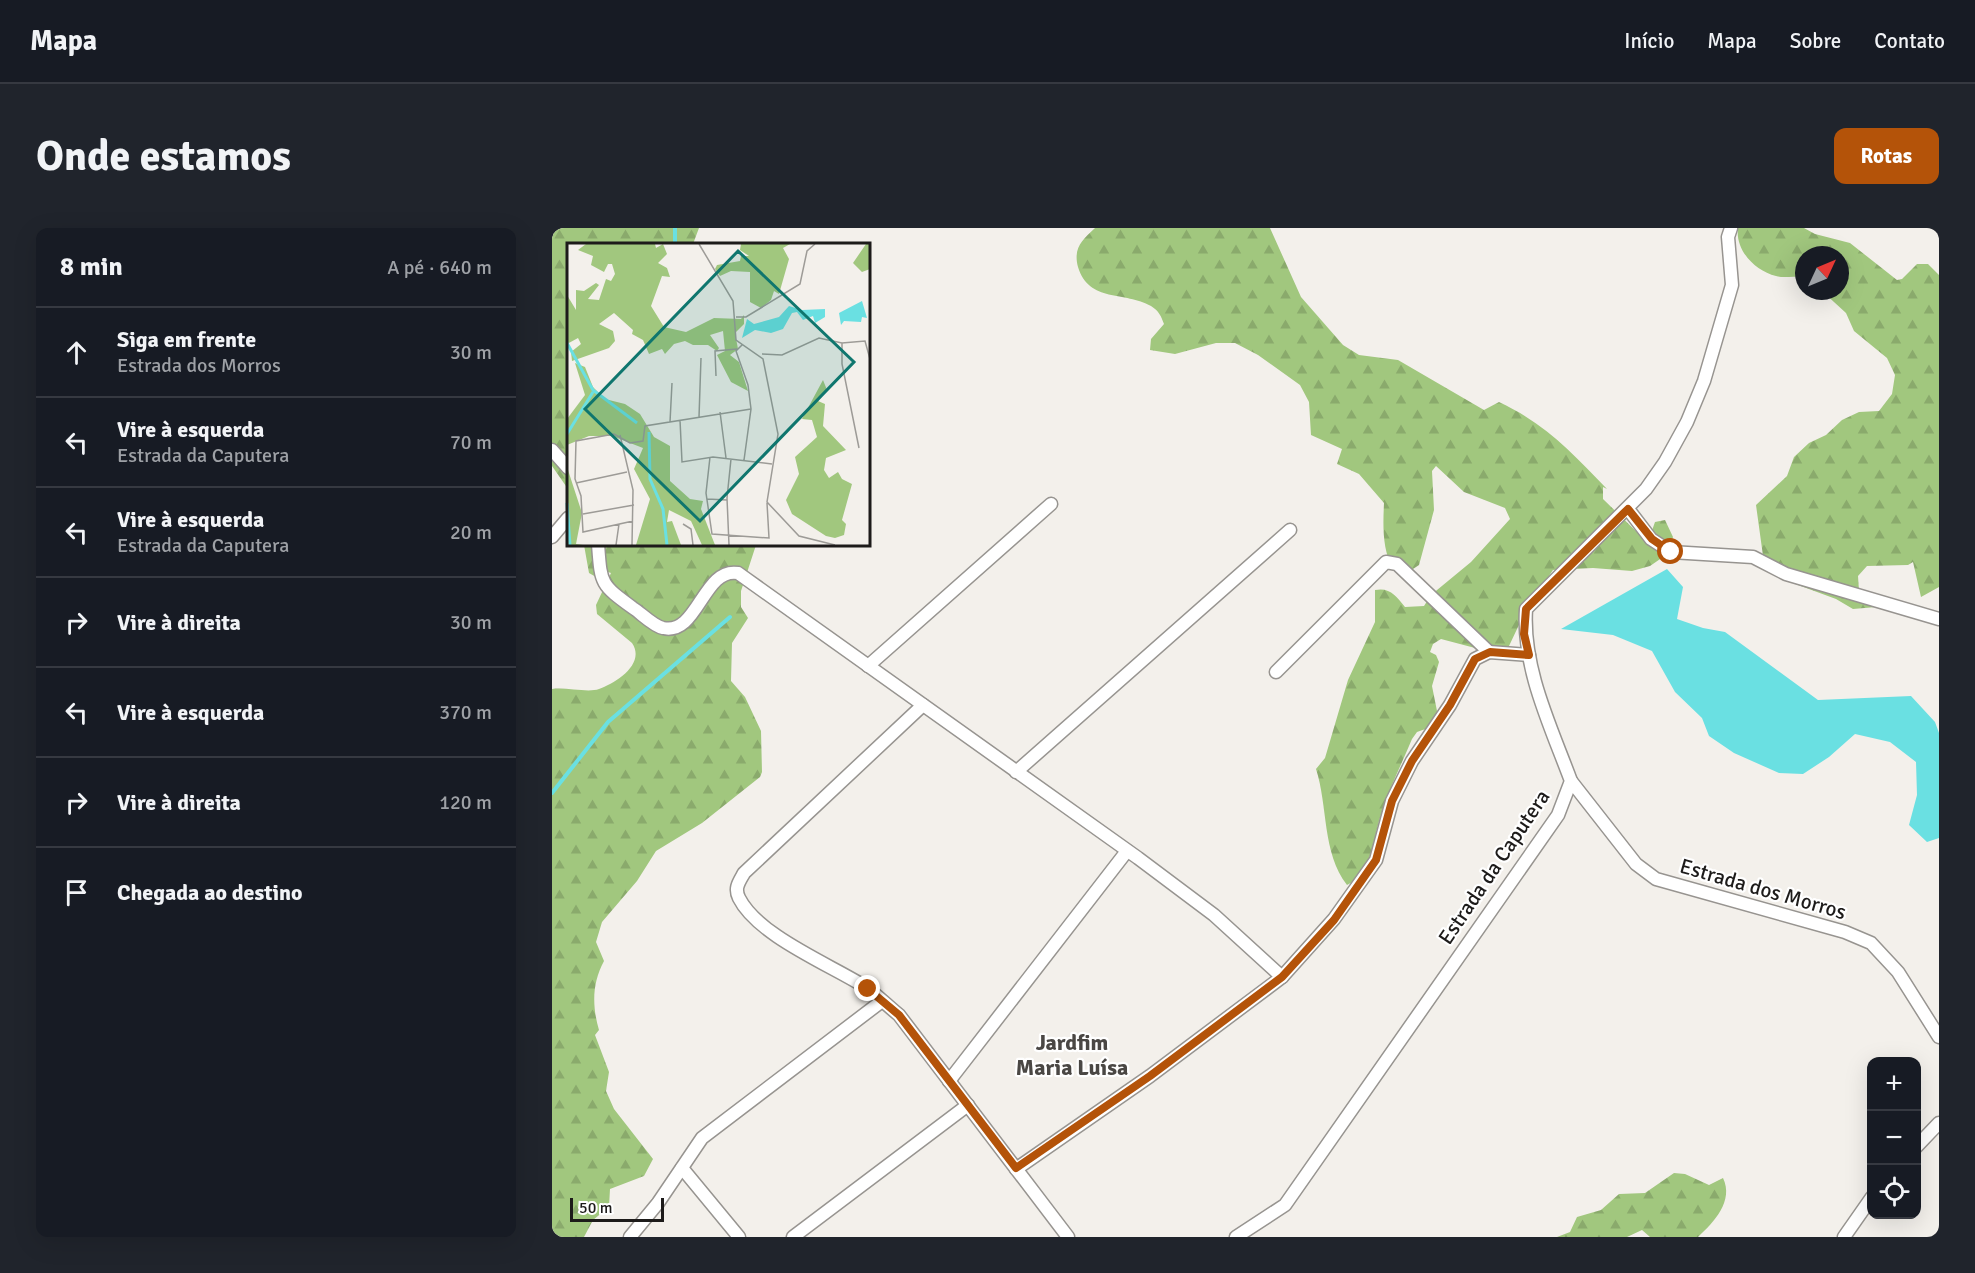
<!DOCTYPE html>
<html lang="pt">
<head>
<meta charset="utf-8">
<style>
  :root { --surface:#171b24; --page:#20242c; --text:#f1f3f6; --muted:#9ea1a6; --line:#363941; --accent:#b45309 }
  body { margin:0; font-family:Signika,sans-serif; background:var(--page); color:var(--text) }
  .controls { position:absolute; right:18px; bottom:18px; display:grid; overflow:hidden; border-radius:12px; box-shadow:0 6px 24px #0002 }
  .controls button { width:54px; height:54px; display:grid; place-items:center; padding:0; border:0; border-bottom:2px solid var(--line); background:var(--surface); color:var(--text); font:30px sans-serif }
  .compass { position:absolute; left:1243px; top:18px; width:54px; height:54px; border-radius:50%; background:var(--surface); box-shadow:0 6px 24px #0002; rotate:46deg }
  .scale { position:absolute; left:18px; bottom:15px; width:94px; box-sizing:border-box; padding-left:6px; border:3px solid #1d1b1a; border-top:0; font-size:16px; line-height:21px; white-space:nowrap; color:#1d1b1a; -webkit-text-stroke:4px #fff; paint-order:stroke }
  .stop { position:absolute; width:18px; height:18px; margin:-14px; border:4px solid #b45309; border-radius:50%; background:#fff }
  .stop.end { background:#b45309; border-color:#fff; box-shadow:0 2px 6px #0008 }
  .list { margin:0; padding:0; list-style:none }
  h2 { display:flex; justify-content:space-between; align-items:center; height:78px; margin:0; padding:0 24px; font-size:26px }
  h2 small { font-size:20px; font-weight:400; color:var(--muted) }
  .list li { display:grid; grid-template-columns:39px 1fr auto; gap:18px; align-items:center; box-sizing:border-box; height:90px; padding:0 24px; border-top:2px solid var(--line) }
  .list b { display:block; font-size:22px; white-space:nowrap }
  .list p { margin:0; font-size:20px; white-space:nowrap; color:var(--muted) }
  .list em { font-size:20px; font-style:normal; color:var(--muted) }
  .icon { flex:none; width:33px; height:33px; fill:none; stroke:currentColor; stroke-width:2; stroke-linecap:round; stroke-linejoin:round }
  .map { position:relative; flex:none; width:1387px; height:1009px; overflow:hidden; border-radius:12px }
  header { display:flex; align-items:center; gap:36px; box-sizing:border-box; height:84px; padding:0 30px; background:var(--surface); border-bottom:2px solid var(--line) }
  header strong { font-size:28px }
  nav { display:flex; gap:33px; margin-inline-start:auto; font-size:21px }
  .intro { display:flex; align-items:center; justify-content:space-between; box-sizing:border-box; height:144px; padding:0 36px }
  h1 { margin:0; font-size:42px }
  .button { padding:15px 27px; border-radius:12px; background:var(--accent); color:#fff; font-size:21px; font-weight:700 }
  main { display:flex; gap:36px; padding:0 36px }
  aside { flex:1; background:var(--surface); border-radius:12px; box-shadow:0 6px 24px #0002 }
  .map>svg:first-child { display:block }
  .forest { fill:url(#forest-firs) }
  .water { fill:#6ae0e2 }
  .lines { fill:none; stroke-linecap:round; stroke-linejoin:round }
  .stream { stroke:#6ae0e2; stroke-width:4 }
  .minor-casing { stroke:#979490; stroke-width:15 }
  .minor { stroke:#fff; stroke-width:12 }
  .route { stroke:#b45309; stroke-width:8 }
  .labels { text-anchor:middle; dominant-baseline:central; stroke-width:4.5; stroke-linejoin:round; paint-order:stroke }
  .street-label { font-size:21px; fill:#1d1b1a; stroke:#fff }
  .neighbourhood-label { font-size:22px; font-weight:bold; fill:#4a4744; stroke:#fff }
  .inset-river { fill:none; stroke:#6ae0e2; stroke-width:3 }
  .inset-road { fill:none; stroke:#9d9b97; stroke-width:1.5 }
  .view { fill:#0f766e; fill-opacity:0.15; stroke:#0f766e; stroke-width:3 }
  .inset-edge { fill:none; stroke:#1d1b1a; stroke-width:3 }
</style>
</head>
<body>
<header>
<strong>Mapa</strong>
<nav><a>Início</a><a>Mapa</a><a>Sobre</a><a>Contato</a></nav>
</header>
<div class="intro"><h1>Onde estamos</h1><a class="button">Rotas</a></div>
<main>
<aside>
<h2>8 min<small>A pé · 640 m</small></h2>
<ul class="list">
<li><svg class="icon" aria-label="ahead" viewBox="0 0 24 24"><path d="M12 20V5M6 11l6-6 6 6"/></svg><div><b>Siga em frente</b><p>Estrada dos Morros</p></div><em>30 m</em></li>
<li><svg class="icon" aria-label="left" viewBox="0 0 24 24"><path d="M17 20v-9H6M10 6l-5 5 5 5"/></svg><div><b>Vire à esquerda</b><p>Estrada da Caputera</p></div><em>70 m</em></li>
<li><svg class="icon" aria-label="left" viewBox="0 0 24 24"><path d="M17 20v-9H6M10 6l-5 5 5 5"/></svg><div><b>Vire à esquerda</b><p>Estrada da Caputera</p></div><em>20 m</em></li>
<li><svg class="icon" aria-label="right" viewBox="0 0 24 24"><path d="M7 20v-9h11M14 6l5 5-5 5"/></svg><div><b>Vire à direita</b></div><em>30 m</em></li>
<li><svg class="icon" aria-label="left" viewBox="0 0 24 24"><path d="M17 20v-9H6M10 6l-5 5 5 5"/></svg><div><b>Vire à esquerda</b></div><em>370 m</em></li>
<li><svg class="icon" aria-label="right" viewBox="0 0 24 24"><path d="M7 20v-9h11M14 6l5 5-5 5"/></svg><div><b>Vire à direita</b></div><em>120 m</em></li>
<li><svg class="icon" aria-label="arrive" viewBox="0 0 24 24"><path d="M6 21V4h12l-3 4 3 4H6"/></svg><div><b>Chegada ao destino</b></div></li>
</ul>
</aside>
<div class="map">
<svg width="1387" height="1009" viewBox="0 0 1387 1009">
  <defs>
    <pattern id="forest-firs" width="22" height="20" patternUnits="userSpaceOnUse" patternTransform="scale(1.5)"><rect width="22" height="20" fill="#a1c77e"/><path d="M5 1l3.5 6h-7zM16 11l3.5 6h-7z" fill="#8aaa6c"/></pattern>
  </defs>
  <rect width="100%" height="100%" fill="#f3f0eb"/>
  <g class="forest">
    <polygon points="0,0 147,0 141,16 16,16 16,279 16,261 0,238"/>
    <path d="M543,0H718L749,69L791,117L807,127L846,132L932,182L947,174C994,196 1020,225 1055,261L1051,259V271L1090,309L1097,311L1103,294L1113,292L1121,309L1114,327L1098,338L1080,343L1041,340L1001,342L975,380L957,418L942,425L889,411L881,416L878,424L884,427L887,434L880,458L886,488L879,499L865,504L860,511C850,535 838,559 830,584C821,607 821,645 795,657C770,625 776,578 764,541L773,530L796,452L823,394V362C838,359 844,368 853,379L872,378L879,367L919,334L958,291L953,280L912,264L884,238L880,243L882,282L867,337L861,341H841C830,321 831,297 832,275L807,246L785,236L790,221L759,207L757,174L748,157L706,127L683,115H664L623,126L598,122L599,111L612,96C609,88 607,83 599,78C573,63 537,75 526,39C521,20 530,12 543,0Z"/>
    <path d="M1186,0H1252L1263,6L1298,15L1345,52L1350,51L1365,36H1376L1387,47V359L1369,369L1361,334L1356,337L1315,338L1306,348L1307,363L1324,379L1301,381L1284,371L1227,350L1212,335L1204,277L1235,248L1242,229L1257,215L1274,207L1290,192L1307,184L1327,183L1340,166L1343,147L1335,130L1302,103L1294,85L1270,63H1288V27H1252V51C1243,46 1234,51 1224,48C1203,43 1183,22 1186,0Z"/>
    <path d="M32,317H204L189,363V379L196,390L180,415L179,453L193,469L209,503L210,544L208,549L150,595L104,623L85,653L50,694L44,714L52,733C40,755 40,778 47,802L43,807L57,844L54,863L62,881L101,931L92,948L58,961L57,979L41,992L32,1009H0V461C14,459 36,465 47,461C64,455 94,436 80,415L45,386L44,377L59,345L56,344L44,349L37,345Z"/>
    <path d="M1122,945L1133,946L1157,957L1171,950C1182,973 1162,994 1146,1009H1098L1090,1002L1075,1009H1005L1018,1004L1025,989L1049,982L1067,966L1093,965Z"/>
  </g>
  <polygon class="water" points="1115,341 1131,359 1125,391 1151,400 1173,404 1266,472 1359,468 1383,494 1387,505 1387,610 1375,614 1357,597 1365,567 1364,534 1338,514 1303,506 1277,529 1251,546 1227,545 1182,525 1157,508 1150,490 1123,464 1100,423 1061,407 1009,401"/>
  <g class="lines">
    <g class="stream">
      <polyline points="123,0 123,16"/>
      <polyline points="0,565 56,494 178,389"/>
    </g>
    <defs>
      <g id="minor">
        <polyline points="0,222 16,240"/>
        <polyline points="1076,281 1099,311 1119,324 1201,329 1234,346 1387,391"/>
        <polyline points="0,309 16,290"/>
        <path d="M46,316C49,356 48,356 81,380C89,385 101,398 111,400C146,408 151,339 186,345L586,630L662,687L730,749"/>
        <polyline points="316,438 499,276"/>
        <polyline points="724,444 834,334 845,336 937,424"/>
        <path d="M371,477L192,645C187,654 182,660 187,670C206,708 279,737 315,760C326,768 336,778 347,787L516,1009"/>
        <polyline points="464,544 738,302"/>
        <polyline points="1019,553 1084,636 1104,651 1293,704 1319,715 1346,744 1387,809"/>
        <polyline points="397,853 575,623"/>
        <polyline points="1364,919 1387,895"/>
        <polyline points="130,940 187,1009"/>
        <polyline points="464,941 598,848 730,749 782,691 824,632 840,573 860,533 898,477 923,431 937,424 977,427"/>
        <polyline points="78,1009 106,975 150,910 330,773"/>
        <polyline points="241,1009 416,877"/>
        <path d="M684,1009L733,977L1006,587L1019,553C999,499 970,440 974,381L1094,261L1113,234L1135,194L1152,153L1180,57L1176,9L1179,0"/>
        <polyline points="1292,1009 1320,969"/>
      </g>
    </defs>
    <use href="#minor" class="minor-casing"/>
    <use href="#minor" class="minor"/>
  </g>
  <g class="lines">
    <polyline class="route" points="316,761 347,787 464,940 598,848 730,749 782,692 824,632 840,573 860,533 898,477 923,431 938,424 977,427 972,406 974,381 1076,281 1100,311 1119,324"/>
  </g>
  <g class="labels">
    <g class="street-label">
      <text transform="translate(942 639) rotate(-56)">Estrada da Caputera</text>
      <text transform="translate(1211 661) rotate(16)">Estrada dos Morros</text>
    </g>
    <g class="neighbourhood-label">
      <text x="520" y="814">Jardfim<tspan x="520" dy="25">Maria Luísa</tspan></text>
    </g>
  </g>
  <g transform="translate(15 15)">
    <rect width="303" height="303" fill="#f3f0eb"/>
    <path d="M19,1H88L89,5L96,1L100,11L91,20L100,25L103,34L95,33L84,63L97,84L119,89L147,75L174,76L177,72V81L168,90L171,106L163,112L172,119L181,148L164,139L150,112L158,108L156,88L143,92L152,105L150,108L141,102H126L118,98L107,101L98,111L95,106L82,111L76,97L65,91L66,87L47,70L32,81L46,88L48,98L42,105L5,118L4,109L14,101L11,95L0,101V52L9,67V47L17,48L29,40L32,42L21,56L32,57L39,36L44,38L48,31L45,21H41L37,29L24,22L26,13L11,7ZM174,1H223L216,5L222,16L212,51L207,48L204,57L194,65L183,59V29L164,28L153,33L148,26L150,22L173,18L174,13H182L173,7ZM299,1H303V26L295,29L286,20ZM8,120L18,124L26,144L38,156L58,161L73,171L87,194L103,203V238L123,256L136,258L134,266L148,302H135L124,278L102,267L100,279L105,278L114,302H69L83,256L67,226L76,205L45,193H22L0,202V176L18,152ZM256,137L260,147L251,158L258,161L256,183L279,207L259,215L257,227L262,235L271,229L275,236L285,241L275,277L279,281L277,292L268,295L259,293L225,271L219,257L232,231L228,214L250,194L245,177L235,176ZM0,224L15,270L9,301L16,302H0Z" fill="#a1c77e"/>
    <path d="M295,58L300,75L295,74L294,79L277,78L274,82L272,70ZM222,63L235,67L258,66V74L248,80L246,73L236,77L230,69L225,70L216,86L204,90L188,87L175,95L180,76L187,81L212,74Z" fill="#6ae0e2"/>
    <path class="inset-river" d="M0,100L26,147L70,180M82,189L83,236L96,266L100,302M0,191L26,149M0,260L3,302"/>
    <path class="inset-road" d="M132,1L166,58L169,97L196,116L211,191L200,259L232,293L268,302M169,74H179L233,41L240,8L248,1M275,100V121L292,205M175,102L169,108L181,142L184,166L177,217M195,111L215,112L252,95L275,100L298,98L303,116M149,133L148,108L170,106M153,169L159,215M132,174L134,115M113,177L115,219L146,214L205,221M103,179L105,140M53,192L66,247L65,302M143,214L139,250L145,291L202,295L200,260M9,240L60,229M140,256L160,257M16,271L67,262M66,278L16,289L14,253L8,236L9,198L47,191L63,200L76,198L78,183L184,166M116,281L124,286L126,302M49,302L52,281M162,302L160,255L164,216"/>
    <path class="view" d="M171,8L287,119L133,278L18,166Z"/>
    <rect width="303" height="303" class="inset-edge"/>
  </g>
</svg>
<div class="controls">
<button>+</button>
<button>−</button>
<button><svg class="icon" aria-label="locate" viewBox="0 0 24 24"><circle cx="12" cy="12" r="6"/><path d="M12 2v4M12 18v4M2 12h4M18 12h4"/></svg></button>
</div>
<svg class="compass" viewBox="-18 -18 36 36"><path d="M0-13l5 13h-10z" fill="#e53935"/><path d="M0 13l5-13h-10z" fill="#9ea1a6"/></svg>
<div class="scale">50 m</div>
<div class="stop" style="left:1119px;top:324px"></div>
<div class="stop end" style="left:316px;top:761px"></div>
</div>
</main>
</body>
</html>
